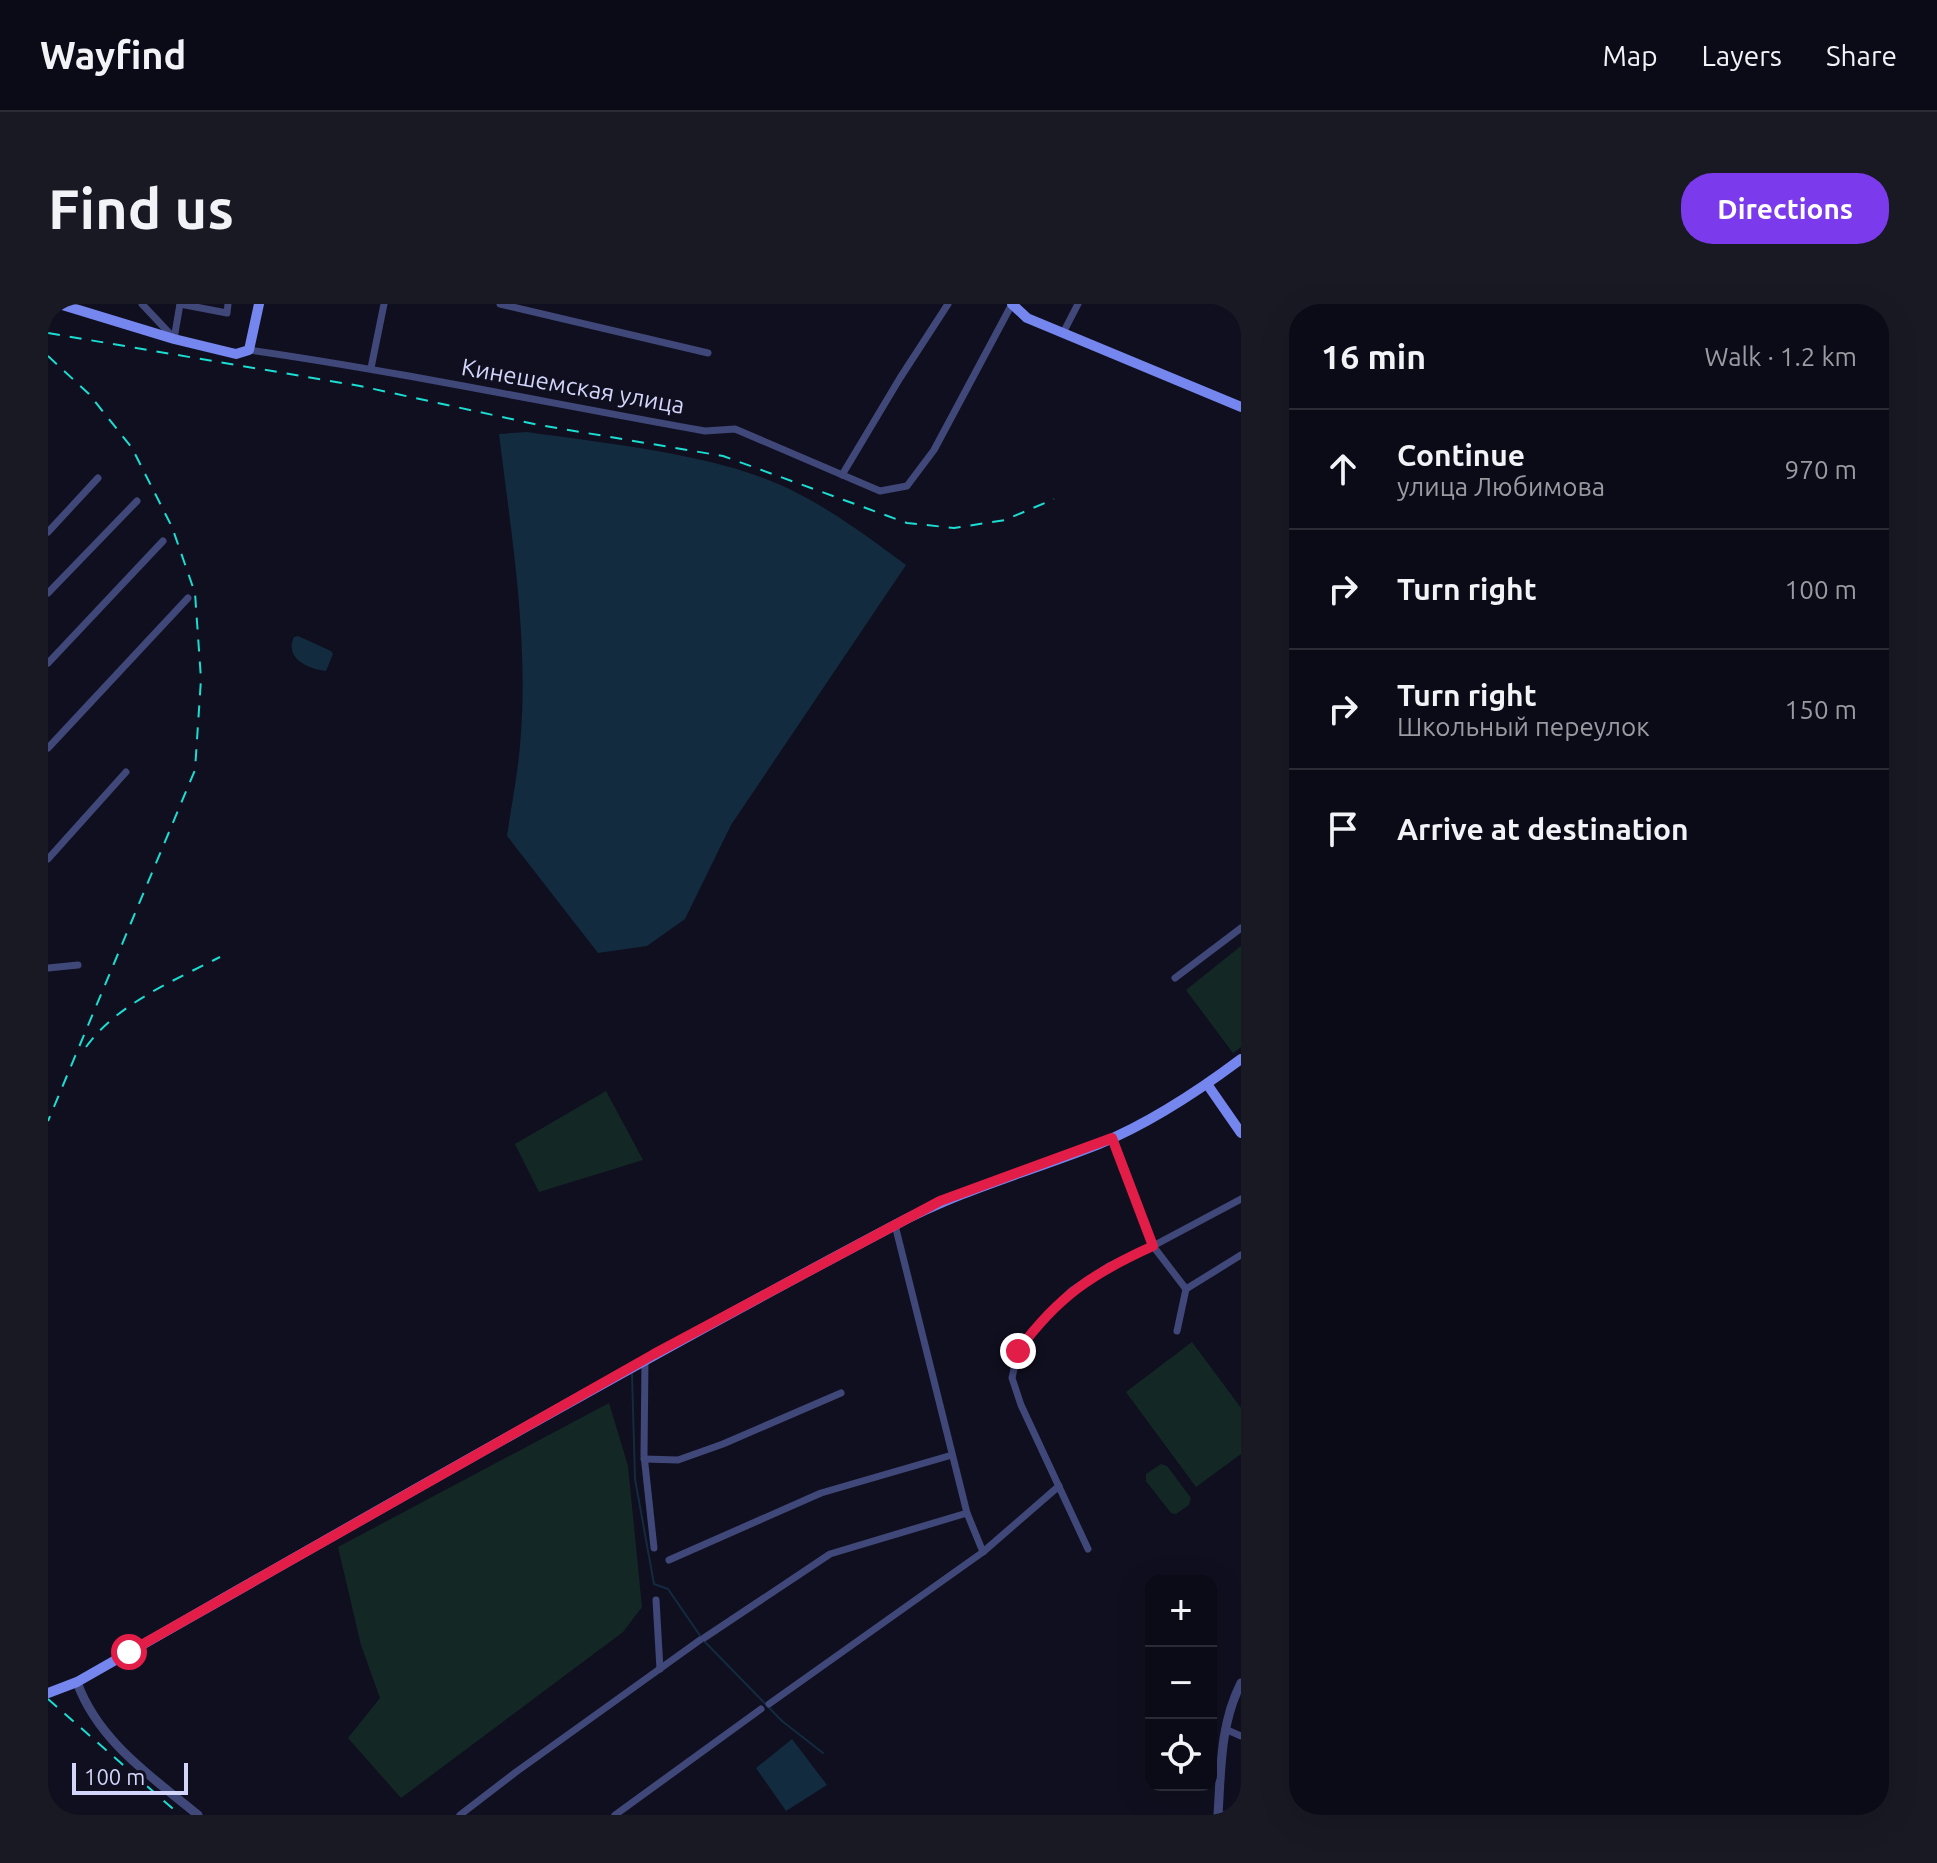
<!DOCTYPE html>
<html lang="en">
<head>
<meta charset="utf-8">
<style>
  :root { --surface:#0b0b17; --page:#191924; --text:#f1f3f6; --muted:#9a9ba1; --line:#2b2b36; --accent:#7c3aed }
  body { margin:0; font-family:Ubuntu,sans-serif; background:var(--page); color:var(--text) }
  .controls { position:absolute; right:24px; bottom:24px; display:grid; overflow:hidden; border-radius:16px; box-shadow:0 8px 32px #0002 }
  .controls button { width:72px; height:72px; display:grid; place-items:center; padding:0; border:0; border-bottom:2px solid var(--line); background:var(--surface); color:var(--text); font:40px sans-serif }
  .scale { position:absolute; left:24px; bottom:20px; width:116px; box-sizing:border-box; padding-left:8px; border:4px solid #d3d5fa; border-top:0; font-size:22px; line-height:28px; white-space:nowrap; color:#d3d5fa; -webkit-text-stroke:6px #0f0f1f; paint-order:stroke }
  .stop { position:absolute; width:24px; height:24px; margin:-18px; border:6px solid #e11d48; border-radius:50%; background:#fff }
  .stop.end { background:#e11d48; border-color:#fff; box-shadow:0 2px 8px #0008 }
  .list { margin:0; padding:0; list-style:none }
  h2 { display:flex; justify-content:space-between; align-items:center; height:104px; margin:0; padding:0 32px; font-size:34px }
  h2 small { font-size:26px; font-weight:400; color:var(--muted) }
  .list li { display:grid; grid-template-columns:52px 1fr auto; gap:24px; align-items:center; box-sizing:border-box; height:120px; padding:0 32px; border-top:2px solid var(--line) }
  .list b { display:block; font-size:30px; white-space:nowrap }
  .list p { margin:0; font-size:26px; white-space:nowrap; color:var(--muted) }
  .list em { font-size:26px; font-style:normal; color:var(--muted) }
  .icon { flex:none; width:44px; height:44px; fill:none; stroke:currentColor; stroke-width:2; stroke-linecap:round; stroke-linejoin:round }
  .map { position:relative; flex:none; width:1193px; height:1511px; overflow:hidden; border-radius:32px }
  header { display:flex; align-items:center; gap:48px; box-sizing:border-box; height:112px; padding:0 40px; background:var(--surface); border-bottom:2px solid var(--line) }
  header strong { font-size:38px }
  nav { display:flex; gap:44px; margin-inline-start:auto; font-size:28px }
  .intro { display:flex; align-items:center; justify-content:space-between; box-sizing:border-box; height:192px; padding:0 48px }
  h1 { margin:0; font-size:56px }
  .button { padding:20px 36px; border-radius:32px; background:var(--accent); color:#fff; font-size:28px; font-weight:700 }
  main { display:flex; gap:48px; padding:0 48px }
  aside { flex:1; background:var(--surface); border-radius:32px; box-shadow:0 8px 32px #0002 }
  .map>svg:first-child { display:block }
  .green { fill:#132824 }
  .water { fill:#132b3f }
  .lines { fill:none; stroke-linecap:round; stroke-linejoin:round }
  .stream { stroke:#132b3f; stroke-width:2 }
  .minor { stroke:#404779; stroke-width:7 }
  .tertiary { stroke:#404779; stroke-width:9 }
  .secondary { stroke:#7586ee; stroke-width:10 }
  .rail { stroke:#1bddd1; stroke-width:2; stroke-dasharray:12 10; stroke-linecap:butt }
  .route { stroke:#e11d48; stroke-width:10 }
  .labels { text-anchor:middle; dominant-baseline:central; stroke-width:6; stroke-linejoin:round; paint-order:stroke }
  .street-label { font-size:24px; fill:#d3d5fa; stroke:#0f0f1f }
</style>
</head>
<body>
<header>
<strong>Wayfind</strong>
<nav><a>Map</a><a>Layers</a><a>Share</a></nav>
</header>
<div class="intro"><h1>Find us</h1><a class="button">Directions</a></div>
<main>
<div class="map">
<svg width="1193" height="1511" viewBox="0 0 1193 1511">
  <rect width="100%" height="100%" fill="#0f0f1f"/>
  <g class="green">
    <polygon points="1193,642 1193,743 1185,749 1138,686"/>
    <polygon points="558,787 595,856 491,888 467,840"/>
    <polygon points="1144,1038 1193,1104 1193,1150 1148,1183 1078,1088"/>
    <polygon points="561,1099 580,1162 594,1303 575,1328 353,1494 300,1434 332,1394 313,1341 290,1243"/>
    <polygon points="1113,1160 1119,1162 1143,1194 1141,1201 1128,1210 1123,1209 1098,1177 1098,1170"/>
  </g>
  <g class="water">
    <path d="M479,128C556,139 665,150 735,182C780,203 819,232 858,261L683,521L637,615L599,642L550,649L459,532C464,498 471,463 473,429C480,329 463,228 451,130Z"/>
    <path d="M250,332L283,347L285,350L278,367C260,365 236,354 246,333Z"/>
    <polygon points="744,1435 779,1481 738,1507 708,1464"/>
  </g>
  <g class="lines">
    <g class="stream">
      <polyline points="584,1070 587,1175 606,1280 620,1285 653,1333"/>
      <polyline points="657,1338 734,1417 775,1449"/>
    </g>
    <g class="minor">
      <polyline points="94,0 125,33"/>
      <polyline points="132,0 179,9 180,0"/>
      <polyline points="452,0 660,49"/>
      <polyline points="1015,29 1030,0"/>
      <polyline points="126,35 132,0"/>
      <path d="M201,46C354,68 505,100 657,127L687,125L832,187L859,182L886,146L964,0"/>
      <polyline points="323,64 336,0"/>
      <polyline points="794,171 852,74 900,0"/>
      <polyline points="0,228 50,174"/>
      <polyline points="0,289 89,197"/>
      <polyline points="0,359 115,237"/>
      <polyline points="0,444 140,294"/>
      <polyline points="0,555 78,468"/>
      <polyline points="0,664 30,661"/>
      <polyline points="1127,674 1193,624"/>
      <polyline points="1064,834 1105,942 1138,985"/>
      <polyline points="847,921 919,1209 935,1248"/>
      <polyline points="1129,1027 1138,985 1193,951"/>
      <polyline points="597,1056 596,1151 606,1244"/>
      <polyline points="596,1155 630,1156 675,1140 793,1089"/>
      <polyline points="1040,1245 973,1101 964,1074 970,1047 984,1027 1023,987 1061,962 1105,942 1193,895"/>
      <polyline points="621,1256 773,1189 904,1151"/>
      <polyline points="608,1296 612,1365"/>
      <polyline points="656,1334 782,1250 919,1209"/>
      <polyline points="721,1400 935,1248 1011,1182"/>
      <polyline points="1177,1425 1193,1432"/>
      <polyline points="412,1511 468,1468 652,1336"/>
      <polyline points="567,1511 713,1405"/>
      <polyline points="1173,1511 1193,1508"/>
    </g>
    <g class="tertiary">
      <path d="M29,1378C50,1437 104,1473 150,1511"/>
      <path d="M1170,1511C1173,1465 1172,1420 1193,1379"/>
    </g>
    <g class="secondary">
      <polyline points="11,0 126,35 188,50 201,46 211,0"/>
      <polyline points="964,0 979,14 1193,103"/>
      <polyline points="1159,780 1193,829"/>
      <path d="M0,1389L29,1378C301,1223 571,1067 847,921C912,886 983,867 1051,840C1102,819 1149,788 1193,755"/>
    </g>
    <g class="rail">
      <polyline points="0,29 312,82 491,121 675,152 859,219 906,224 957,216 1006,195"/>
      <polyline points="0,52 41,90 84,144 124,223 147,289 153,375 147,466 0,817"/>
      <path d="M38,743C69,700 125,677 172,653"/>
      <polyline points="0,1395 132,1511"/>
    </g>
  </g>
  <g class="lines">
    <path class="route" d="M81,1348L606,1050L847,921L892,897L1064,834L1105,942C1045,969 1009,993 970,1047"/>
  </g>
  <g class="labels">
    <g class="street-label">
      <text transform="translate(525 82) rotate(10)">Кинешемская улица</text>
    </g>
  </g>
</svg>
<div class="controls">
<button>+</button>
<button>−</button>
<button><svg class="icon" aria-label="locate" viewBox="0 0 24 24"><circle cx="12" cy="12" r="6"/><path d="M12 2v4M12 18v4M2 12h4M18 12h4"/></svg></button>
</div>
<div class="scale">100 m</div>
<div class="stop" style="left:81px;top:1348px"></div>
<div class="stop end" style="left:970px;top:1047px"></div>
</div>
<aside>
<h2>16 min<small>Walk · 1.2 km</small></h2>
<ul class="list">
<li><svg class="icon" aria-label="ahead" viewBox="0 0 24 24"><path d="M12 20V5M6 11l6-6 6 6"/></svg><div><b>Continue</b><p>улица Любимова</p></div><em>970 m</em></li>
<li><svg class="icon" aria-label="right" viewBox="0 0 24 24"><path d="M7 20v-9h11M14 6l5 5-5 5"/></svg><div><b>Turn right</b></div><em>100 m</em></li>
<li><svg class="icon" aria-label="right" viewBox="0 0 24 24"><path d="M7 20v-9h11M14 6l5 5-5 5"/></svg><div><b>Turn right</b><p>Школьный переулок</p></div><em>150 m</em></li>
<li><svg class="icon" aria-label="arrive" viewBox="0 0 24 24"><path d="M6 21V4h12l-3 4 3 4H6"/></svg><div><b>Arrive at destination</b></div></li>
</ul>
</aside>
</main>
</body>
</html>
